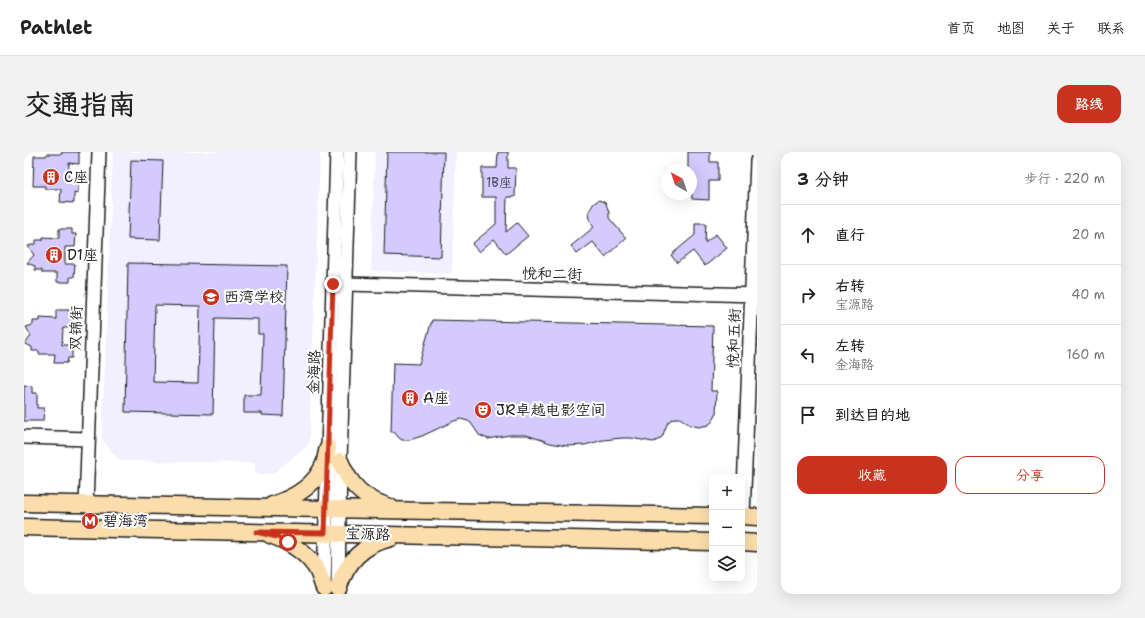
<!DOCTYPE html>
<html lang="zh">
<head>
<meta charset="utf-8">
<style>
  :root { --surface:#fff; --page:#f2f2f2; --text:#222; --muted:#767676; --line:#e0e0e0; --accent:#c8321e }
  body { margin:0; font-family:"Shantell Sans","LXGW WenKai TC",sans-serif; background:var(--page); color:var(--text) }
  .controls { position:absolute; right:12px; bottom:12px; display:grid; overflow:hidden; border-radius:8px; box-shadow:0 4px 16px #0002 }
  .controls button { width:36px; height:36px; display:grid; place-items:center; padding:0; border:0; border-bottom:1px solid var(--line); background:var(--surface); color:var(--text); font:20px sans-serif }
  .compass { position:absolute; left:637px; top:12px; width:36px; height:36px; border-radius:50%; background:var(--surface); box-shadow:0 4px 16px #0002; rotate:320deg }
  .stop { position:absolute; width:12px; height:12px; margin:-9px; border:3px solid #c8321e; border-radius:50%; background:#fff }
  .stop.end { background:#c8321e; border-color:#fff; box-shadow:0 1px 4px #0008 }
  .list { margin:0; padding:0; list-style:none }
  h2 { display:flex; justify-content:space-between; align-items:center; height:52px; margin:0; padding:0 16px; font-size:17px }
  h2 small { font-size:13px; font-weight:400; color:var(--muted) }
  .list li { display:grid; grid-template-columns:26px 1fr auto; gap:12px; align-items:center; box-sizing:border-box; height:60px; padding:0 16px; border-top:1px solid var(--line) }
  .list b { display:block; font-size:15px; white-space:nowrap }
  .list p { margin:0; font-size:13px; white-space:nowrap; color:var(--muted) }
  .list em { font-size:13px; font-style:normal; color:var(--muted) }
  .actions { display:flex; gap:8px; padding:12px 16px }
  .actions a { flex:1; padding:9px 0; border:1px solid var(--accent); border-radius:12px; text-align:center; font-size:14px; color:var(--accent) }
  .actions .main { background:var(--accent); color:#fff }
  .icon { flex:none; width:22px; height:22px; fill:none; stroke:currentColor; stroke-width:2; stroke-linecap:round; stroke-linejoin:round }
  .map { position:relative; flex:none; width:733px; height:442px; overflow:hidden; border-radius:12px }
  header { display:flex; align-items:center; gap:24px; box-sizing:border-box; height:56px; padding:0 20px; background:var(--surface); border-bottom:1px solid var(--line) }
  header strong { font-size:19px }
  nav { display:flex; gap:22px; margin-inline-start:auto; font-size:14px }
  .intro { display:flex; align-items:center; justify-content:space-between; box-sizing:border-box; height:96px; padding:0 24px }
  h1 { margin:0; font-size:28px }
  .button { padding:10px 18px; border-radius:12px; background:var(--accent); color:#fff; font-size:14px; font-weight:700 }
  main { display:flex; gap:24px; padding:0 24px }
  aside { flex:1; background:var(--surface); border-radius:12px; box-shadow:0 4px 16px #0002 }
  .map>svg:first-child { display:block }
  .built { fill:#f2effe }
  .building { fill:#d4cafd; stroke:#1c1c1c; fill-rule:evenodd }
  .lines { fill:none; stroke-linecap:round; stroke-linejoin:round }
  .minor-casing { stroke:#1c1c1c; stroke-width:16 }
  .major-casing { stroke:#1c1c1c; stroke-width:19 }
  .minor { stroke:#fff; stroke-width:13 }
  .major { stroke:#fbddab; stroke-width:16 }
  .route { stroke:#c8321e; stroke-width:5 }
  .labels { text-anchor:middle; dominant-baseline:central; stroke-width:4; stroke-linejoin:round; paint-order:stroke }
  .number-label { font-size:13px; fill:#4a4854 }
  .poi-label { font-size:15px; fill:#1c1c1c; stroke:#fff; text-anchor:start }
  .street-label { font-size:15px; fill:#1c1c1c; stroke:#fff }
</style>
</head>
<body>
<header>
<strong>Pathlet</strong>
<nav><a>首页</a><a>地图</a><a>关于</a><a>联系</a></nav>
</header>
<div class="intro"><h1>交通指南</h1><a class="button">路线</a></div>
<main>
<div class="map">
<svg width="733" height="442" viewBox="0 0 733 442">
  <rect width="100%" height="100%" fill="#fff"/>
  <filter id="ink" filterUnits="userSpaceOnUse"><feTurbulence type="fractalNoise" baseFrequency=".025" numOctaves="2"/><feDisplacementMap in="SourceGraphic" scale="8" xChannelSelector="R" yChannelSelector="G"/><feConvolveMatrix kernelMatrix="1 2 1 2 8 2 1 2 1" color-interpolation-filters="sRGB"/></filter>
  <g filter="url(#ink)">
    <g class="built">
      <polygon points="89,0 296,0 285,292 248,322 231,322 231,311 96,309 78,287"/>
      <polygon points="351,0 432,0 428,122 347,119"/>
    </g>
    <g class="building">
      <polygon points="38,0 55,0 55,12 45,11 44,28 54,29 54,42 50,41 50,51 36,50 37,37 21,37 21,34 9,34 10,4 22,4 23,2 38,2"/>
      <polygon points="363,0 420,0 417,105 360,103"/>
      <polygon points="474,0 484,0 484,16 492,16 491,45 483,45 482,80 493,71 504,84 482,102 470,87 455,100 448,92 472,72 472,45 458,45 458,16 473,16"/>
      <polygon points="664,0 686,0 686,10 694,10 694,29 685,29 685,48 668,47 667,18 664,18"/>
      <polygon points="107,8 139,9 136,88 104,87"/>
      <polygon points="575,48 580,50 582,52 585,60 585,66 602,86 581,105 569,90 553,102 547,94 570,75 566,68 565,59 570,51"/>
      <polygon points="671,71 682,71 681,91 692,82 703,96 681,114 669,99 653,111 647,103 671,83"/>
      <polygon points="35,77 48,77 48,82 52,82 51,95 41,95 41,112 51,112 50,125 46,125 46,130 33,130 33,121 18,121 18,118 11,118 11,114 3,111 10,103 4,94 12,92 12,88 19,88 19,85 35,86"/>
      <path d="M104,111L263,114L259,264L238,263V261H220V243H237L239,182H234V167L191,166L189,262L101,260ZM131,153L176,154L174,231L129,230Z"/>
      <polygon points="32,158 45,158 45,163 49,164 49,176 39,176 38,193 48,193 48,206 44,206 43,211 30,211 31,202 15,202 15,199 8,199 8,195 1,192 7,184 2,175 9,173 9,169 16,169 16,166 32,167"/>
      <polygon points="408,168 689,174 687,239 693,239 692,262 688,270 684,273 675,275 666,273 656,266 650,266 644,270 638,285 632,289 629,290 607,286 598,286 579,288 561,293 543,294 526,291 518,288 502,283 485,283 464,287 455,283 447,271 444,269 437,267 430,269 398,284 385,288 378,288 375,286 370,280 367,280 369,211 395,212"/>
      <polygon points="0,233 8,234 8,241 13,241 13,256 20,256 19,269 0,269"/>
    </g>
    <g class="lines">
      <defs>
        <g id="minor">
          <polyline points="322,132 733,143"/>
          <polyline points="0,285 64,287"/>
          <polyline points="62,353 75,0"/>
          <polyline points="719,364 733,9"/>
          <polyline points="300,432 313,0"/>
          <polyline points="314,434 316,309 326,0"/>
        </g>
        <g id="major">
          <path d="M316,309C326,334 340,347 366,355"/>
          <path d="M0,351C229,356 459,360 688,364"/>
          <path d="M248,353C270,346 291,334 300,312C302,307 302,301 304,296"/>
          <polyline points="718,364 733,365"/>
          <polyline points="0,375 688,390"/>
          <path d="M246,383C262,388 280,399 290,413C295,419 297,428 300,436"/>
          <polyline points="718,390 733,391"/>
          <path d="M314,437C323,409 338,393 367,386"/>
        </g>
      </defs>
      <use href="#minor" class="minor-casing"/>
      <use href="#major" class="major-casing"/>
      <use href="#minor" class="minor"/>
      <use href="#major" class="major"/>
    </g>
  </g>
  <g class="lines" filter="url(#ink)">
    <polyline class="route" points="264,390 253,385 232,380 301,381 309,132"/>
  </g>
  <defs>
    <symbol id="building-disc" viewBox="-11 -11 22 22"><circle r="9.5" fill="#c8321e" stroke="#fff"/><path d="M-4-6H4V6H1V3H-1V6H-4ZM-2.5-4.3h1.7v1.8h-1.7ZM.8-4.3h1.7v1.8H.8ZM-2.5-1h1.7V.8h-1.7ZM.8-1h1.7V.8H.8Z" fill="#fff"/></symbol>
    <symbol id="school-disc" viewBox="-11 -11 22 22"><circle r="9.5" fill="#c8321e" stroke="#fff"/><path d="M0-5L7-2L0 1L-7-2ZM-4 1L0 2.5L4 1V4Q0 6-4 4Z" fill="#fff"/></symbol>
    <symbol id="theatre-disc" viewBox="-11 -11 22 22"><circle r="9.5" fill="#c8321e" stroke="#fff"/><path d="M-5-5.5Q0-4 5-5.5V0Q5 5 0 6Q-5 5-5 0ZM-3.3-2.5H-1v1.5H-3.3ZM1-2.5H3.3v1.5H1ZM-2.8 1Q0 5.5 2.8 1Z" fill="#fff"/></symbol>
    <symbol id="metro-disc" viewBox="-11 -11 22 22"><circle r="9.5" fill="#c8321e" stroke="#fff"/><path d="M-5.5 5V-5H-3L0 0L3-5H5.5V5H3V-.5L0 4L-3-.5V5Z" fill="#fff"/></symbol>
  </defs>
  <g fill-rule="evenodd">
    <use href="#building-disc" x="17" y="15" width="20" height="20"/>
    <use href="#building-disc" x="20" y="93" width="20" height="20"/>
    <use href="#school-disc" x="177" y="135" width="20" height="20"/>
    <use href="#building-disc" x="376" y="236" width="20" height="20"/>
    <use href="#theatre-disc" x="449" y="248" width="20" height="20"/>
    <use href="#metro-disc" x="56" y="359" width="20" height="20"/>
  </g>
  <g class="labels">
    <g class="number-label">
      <text x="475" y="30">1B座</text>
    </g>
    <g class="poi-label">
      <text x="40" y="25">C座</text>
      <text x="43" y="103">D1座</text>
      <text x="200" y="145">西湾学校</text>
      <text x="399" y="246">A座</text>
      <text x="472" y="258">JR卓越电影空间</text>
      <text x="79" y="369">碧海湾</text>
    </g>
    <g class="street-label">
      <text transform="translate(528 122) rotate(1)">悦和二街</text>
      <text transform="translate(52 176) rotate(-88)">双锦街</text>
      <text transform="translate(710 186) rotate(-88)">悦和五街</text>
      <text transform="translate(290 220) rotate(-88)">金海路</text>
      <text transform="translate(344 382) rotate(2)">宝源路</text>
    </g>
  </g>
</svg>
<div class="controls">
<button>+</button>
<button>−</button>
<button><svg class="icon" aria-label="layers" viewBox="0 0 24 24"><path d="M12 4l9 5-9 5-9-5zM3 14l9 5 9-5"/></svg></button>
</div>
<svg class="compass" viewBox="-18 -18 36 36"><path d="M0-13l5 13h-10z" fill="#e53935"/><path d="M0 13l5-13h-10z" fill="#767676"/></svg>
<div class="stop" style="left:264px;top:390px"></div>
<div class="stop end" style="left:309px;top:132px"></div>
</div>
<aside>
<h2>3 分钟<small>步行 · 220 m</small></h2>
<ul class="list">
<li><svg class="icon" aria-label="ahead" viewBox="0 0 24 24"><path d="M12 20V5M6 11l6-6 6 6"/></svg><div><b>直行</b></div><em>20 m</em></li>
<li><svg class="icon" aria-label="right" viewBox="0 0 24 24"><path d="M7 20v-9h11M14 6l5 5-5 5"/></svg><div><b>右转</b><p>宝源路</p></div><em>40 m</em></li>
<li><svg class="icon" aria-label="left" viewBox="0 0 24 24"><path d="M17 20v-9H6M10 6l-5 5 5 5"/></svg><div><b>左转</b><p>金海路</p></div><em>160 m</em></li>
<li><svg class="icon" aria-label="arrive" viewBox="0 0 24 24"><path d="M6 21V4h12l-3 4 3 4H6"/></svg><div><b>到达目的地</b></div></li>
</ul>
<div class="actions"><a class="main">收藏</a><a>分享</a></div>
</aside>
</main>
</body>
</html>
